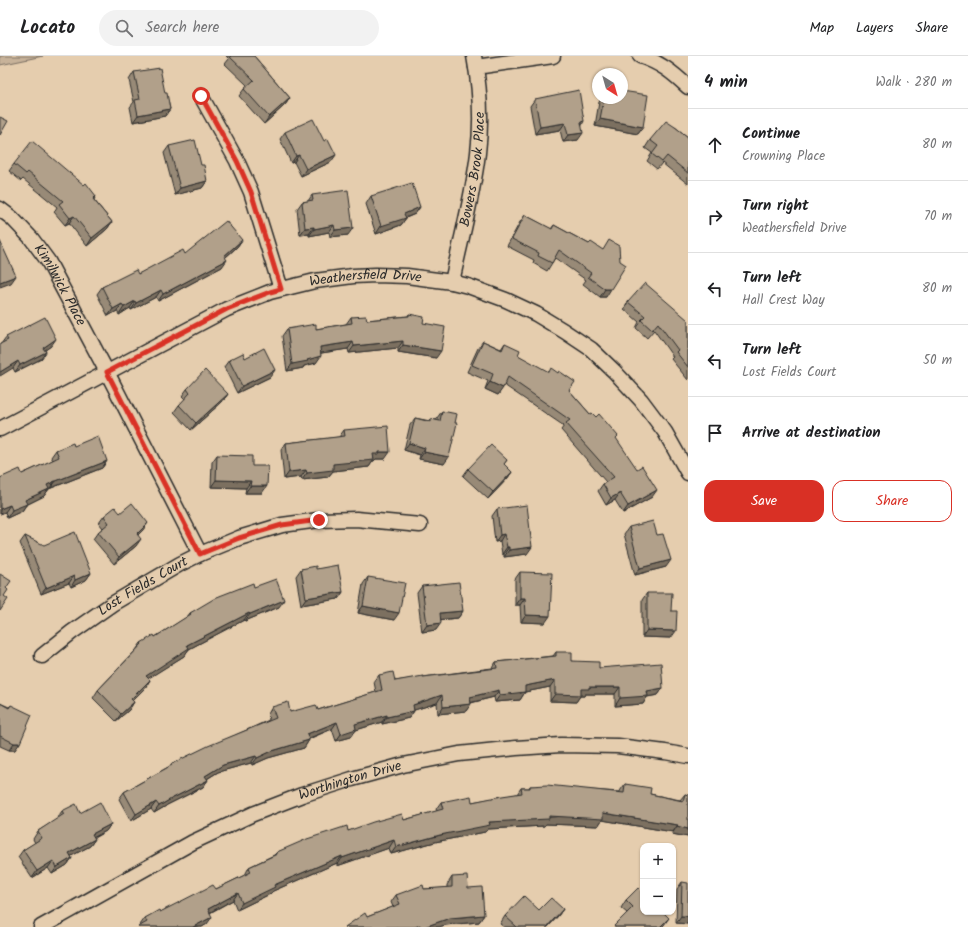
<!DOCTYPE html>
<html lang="en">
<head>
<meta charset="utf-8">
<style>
  :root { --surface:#fff; --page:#f2f2f2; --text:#202124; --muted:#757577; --line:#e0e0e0; --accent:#d93025 }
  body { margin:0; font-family:Kalam,sans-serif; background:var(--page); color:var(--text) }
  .controls { position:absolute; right:12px; bottom:12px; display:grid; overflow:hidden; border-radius:8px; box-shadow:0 1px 3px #0004 }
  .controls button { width:36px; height:36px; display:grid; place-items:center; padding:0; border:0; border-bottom:1px solid var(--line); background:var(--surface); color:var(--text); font:20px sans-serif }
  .compass { position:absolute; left:592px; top:12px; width:36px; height:36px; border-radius:50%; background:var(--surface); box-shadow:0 1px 3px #0004; rotate:143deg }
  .stop { position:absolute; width:12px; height:12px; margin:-9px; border:3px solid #d93025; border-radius:50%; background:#fff }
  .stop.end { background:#d93025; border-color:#fff; box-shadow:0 1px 4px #0008 }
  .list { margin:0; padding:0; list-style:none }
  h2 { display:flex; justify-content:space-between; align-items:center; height:52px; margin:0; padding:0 16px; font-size:17px }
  h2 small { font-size:13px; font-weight:400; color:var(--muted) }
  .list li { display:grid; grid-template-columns:26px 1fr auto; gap:12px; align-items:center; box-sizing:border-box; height:72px; padding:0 16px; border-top:1px solid var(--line) }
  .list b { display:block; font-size:15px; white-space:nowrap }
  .list p { margin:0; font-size:13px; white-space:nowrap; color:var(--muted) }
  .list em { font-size:13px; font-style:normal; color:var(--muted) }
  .actions { display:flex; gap:8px; padding:12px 16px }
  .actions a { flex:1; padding:9px 0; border:1px solid var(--accent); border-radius:12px; text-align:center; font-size:14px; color:var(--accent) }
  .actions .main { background:var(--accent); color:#fff }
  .icon { flex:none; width:22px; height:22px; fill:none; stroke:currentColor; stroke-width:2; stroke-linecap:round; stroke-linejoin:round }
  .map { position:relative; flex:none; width:688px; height:871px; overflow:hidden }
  header { display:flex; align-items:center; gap:24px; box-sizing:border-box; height:56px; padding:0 20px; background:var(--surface); border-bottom:1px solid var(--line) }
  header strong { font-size:19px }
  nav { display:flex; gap:22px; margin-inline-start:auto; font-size:14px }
  .search { width:280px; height:36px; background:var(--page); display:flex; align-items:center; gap:10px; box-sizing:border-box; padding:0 14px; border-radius:22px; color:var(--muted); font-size:15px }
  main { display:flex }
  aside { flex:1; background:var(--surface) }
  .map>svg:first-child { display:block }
  .green { fill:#c7b299; stroke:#796e62 }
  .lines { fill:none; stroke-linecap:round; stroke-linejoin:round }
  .street-casing { stroke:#2b2b2b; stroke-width:17 }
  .street { stroke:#e5cdae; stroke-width:14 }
  .wall { fill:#988a77; stroke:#2b2b2b }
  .shaded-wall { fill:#7c7061; stroke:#2b2b2b }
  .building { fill:#b1a08a; stroke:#2b2b2b }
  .route { stroke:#d93025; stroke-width:5 }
  .labels { text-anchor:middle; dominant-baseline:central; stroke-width:4; stroke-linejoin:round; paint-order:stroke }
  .street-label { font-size:14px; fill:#2b2b2b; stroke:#e5cdae }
</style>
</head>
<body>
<header>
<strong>Locato</strong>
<div class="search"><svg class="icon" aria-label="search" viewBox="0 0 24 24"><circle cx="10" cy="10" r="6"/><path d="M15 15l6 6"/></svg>Search here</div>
<nav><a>Map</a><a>Layers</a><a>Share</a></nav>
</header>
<main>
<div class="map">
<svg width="688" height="871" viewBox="0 0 688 871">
  <rect width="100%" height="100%" fill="#e5cdae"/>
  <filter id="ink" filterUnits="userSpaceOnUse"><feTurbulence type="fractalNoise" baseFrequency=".025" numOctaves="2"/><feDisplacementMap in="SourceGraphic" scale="8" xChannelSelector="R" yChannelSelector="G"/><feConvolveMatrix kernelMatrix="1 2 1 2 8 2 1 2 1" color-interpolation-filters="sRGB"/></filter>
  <g filter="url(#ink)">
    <polygon class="green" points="0,0 43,0 0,9"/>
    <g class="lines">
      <defs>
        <g id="street">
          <path d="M640,0C661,7 672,16 688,31"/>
          <polyline points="476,11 553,0"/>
          <polyline points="201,40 237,105 251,136 281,233"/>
          <path id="s1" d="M0,153L12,162L31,182L48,205L107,316L200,498"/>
          <path id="s2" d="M452,226C461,183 473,140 478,97C482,65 480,32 474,0"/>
          <path id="s3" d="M0,373L227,253L270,236L315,225L353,220L376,219L407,220L452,226L468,230L506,244L536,258L564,275L591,293L614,315L641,344L665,376L688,417"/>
          <path id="s4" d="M42,600L72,576L112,548L180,508L200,498L239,482L282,469L319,464L356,463L420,469"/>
          <path id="s5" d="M41,871L193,786L253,758L302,739L352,723L403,709L459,698L516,692L561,689L618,690L665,696L688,700"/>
        </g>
      </defs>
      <use href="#street" class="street-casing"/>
      <use href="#street" class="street"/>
    </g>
    <g class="wall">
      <polygon points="226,0 254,0 290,42 285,49 264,68 239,40 244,33 248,30 225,8 229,3"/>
      <polygon points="134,16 165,37 170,53 165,60 133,66 130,51 134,46 129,24"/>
      <polygon points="602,42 622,42 643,71 638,78 595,70 599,46"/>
      <polygon points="535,43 584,65 582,69 578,84 563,86 560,74 535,78 530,50"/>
      <polygon points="675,71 688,81 688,128 662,107 657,113 647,105 652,97 645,92 650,84"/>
      <polygon points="285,76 331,106 301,120 294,106 291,107 280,83"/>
      <polygon points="169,90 201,109 207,125 202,132 175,139 164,97"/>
      <polygon points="14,108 96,140 94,144 112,166 107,173 87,190 69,167 65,169 54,156 57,151 23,123 21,125 9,115"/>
      <polygon points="312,139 348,179 330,181 329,176 309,180 309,178 300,179 297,153 302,146 308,145"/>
      <polygon points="371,140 420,151 415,158 406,162 401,169 376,178 366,148"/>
      <polygon points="525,159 551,173 554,169 589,188 602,194 606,241 600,241 583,228 586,224 555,202 547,215 533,207 534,204 507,190 520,166"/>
      <polygon points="242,184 237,191 225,202 222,211 158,245 156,241 131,254 130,252 119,259 117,255 108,260 97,238 102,231 138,218 185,198"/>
      <polygon points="628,246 688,264 688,324 671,303 673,301 654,274 647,282 636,272 639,266 624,253"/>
      <polygon points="409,258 423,267 436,302 398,296 398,292 349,297 348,293 321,297 316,307 304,310 303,312 287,315 282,280 287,273 316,273 346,268 351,261 367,264 408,260"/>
      <polygon points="6,281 51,290 45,294 46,296 41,303 15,316 1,288"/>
      <polygon points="483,285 501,293 505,287 518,299 569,334 590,358 616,383 652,441 623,457 615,444 606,449 598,435 603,428 606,426 561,374 564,370 504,329 498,339 485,333 488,325 467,316 478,292"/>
      <polygon points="245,302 270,321 237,337 224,311 229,304"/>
      <polygon points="187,333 228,338 223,345 191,374 174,356 179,349 185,343 182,340"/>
      <polygon points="442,355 444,408 419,403 420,399 404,394 410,369 415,362 430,365 431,363 436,364 437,362"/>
      <polygon points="344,374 385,403 376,403 374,405 373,405 369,411 333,415 328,421 302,424 301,421 284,423 281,394 286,387 339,381"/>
      <polygon points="74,390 107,405 102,412 49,433 44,440 26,449 22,455 7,462 5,456 0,458 0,422 22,418 53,404 51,401 56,394"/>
      <polygon points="217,399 252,410 262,437 245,437 246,432 211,431 212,406"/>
      <polygon points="507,404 504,408 512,416 507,423 488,443 463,420 468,413"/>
      <polygon points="497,453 527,498 504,501 504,498 502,498 500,485 495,486 492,460"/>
      <polygon points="120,457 143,474 138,479 136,490 114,508 93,483 98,476 103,472 99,467 104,460"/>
      <polygon points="629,471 666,511 635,519 624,478"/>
      <polygon points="25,480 91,517 86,524 71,531 69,527 41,538 20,487"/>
      <polygon points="301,513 316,513 343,536 338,543 301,549 296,520"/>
      <polygon points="520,516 545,567 521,566 520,549 515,549 515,523"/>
      <polygon points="368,521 394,564 358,557 363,528"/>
      <polygon points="422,530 463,555 458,562 440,564 436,574 422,576 417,537"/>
      <polygon points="254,531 279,551 245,565 244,564 189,593 184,600 148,622 150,624 145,632 132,645 134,646 129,654 116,665 93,642 98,634 136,594 141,587 155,581 187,561 190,557"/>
      <polygon points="647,537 671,555 671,582 642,581 642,544"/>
      <polygon points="556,596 572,605 599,612 663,632 658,639 647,641 643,648 615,650 615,638 585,638 584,640 580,640 576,646 550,645 550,631 525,636 520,644 495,646 494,641 471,647 466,655 438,658 437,647 414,654 414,655 409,662 382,668 382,666 356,674 351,681 336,685 332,673 309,683 309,684 304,692 268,702 252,709 251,707 218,716 207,723 208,724 203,731 167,749 166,750 154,757 151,753 131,765 119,743 124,736 170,710 171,708 269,664 268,658 272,651 290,656 318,654 376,636 374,626 379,619 395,625 423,621 492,612 496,606 553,600"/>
      <polygon points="0,647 9,651 11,649 15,694 9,694 0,690"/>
      <polygon points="625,728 650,738 680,744 685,738 688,739 688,781 672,778 673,776 602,764 598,770 546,768 544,770 488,773 485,776 435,786 391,798 389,792 337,810 337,807 273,835 270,838 237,854 233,844 210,857 207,868 202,871 138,871 140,870 140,869 145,862 160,856 216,833 245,819 249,811 274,799 277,796 348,775 404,764 437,755 436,753 441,746 472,746 517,738 521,732 529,732 530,730 620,736 620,735"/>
      <polygon points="62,755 80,757 111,768 106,775 94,782 95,783 90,790 71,800 72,802 67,809 52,818 48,812 32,822 18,801 23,794 35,787 33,783 38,775 58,763 57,762"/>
      <polygon points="452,821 468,832 484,859 479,866 445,869 439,871 345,871 367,861 393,851 391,846 396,839 424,833 447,832 447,829"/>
      <polygon points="682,826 688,868 676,867 677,833"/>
      <polygon points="626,844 664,869 662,871 614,871 627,857 621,852"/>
      <polygon points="563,853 558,860 548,871 504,871 500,868 505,860 539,854"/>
    </g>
    <g class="shaded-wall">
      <polygon points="290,42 285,49 264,68 269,61"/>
      <polygon points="170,53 165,60 133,66 138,59"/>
      <polygon points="600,63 643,71 638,78 595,70"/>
      <polygon points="565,67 560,74 535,78 540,71"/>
      <polygon points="583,77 578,84 563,86 568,79"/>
      <polygon points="299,99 294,106 291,107 296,100"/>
      <polygon points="336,99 331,106 301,120 306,113"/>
      <polygon points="207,125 202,132 175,139 180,132"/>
      <polygon points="420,151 415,158 405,162 406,162 401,169 376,178 381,170 404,158"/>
      <polygon points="74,160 69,167 65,169 70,162"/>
      <polygon points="112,166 107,173 87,190 92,182"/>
      <polygon points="334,169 329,176 309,180 314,173"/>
      <polygon points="314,171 309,178 300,179 305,172"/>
      <polygon points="353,172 348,179 330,181 335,174"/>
      <polygon points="242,184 237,191 219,207 224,200"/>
      <polygon points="227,204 222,211 158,245 163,238"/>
      <polygon points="16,220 11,227 0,231 0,226"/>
      <polygon points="605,233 611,233 606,241 600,241"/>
      <polygon points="161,234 156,241 131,254 136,247"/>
      <polygon points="135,245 130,252 119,259 124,251"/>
      <polygon points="122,248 117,255 108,260 113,253"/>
      <polygon points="56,283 51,290 38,299 43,292"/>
      <polygon points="403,285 398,292 349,297 354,290"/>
      <polygon points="353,286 348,293 315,298 320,291"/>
      <polygon points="403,289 441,295 436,302 398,296"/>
      <polygon points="46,296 41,303 15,316 20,309"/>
      <polygon points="321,300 316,307 304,310 303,312 287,315 292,308"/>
      <polygon points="18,305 13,312 0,320 0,316"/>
      <polygon points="275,314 270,321 237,337 242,330"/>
      <polygon points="490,326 503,332 498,339 485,333"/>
      <polygon points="228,338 223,345 191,374 196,367"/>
      <polygon points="409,387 425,392 420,399 404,394"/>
      <polygon points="379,396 390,396 385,403 376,403 374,405 373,405 369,411 333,415 328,421 302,424 307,417 333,408"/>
      <polygon points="424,396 449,401 444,408 419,403"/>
      <polygon points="107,405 102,412 51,432 56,425"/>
      <polygon points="306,414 301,421 284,423 289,416"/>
      <polygon points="512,416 507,423 488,443 493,436"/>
      <polygon points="216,424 251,425 246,432 211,431"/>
      <polygon points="55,425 50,432 42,436 47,429"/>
      <polygon points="250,430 267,430 262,437 245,437"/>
      <polygon points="49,433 44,440 26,449 22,455 7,462 12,454 25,444"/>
      <polygon points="657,434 652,441 623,457 628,450"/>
      <polygon points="620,437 615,444 606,449 611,442"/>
      <polygon points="10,449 5,456 0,458 0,453"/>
      <polygon points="148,467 143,474 132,485 137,478"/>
      <polygon points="504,478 500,485 495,486 500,479"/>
      <polygon points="141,483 136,490 114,508 119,501"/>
      <polygon points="507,491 509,491 504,498 502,498"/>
      <polygon points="532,491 527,498 504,501 509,494"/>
      <polygon points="671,504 666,511 635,519 640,512"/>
      <polygon points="91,517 86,524 71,531 75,524"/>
      <polygon points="74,520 69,527 41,538 46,532"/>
      <polygon points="343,536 338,543 301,549 306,542"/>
      <polygon points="520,542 525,542 520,549 515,549"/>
      <polygon points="284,544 279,551 245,565 250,558"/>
      <polygon points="363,550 399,557 394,564 358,557"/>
      <polygon points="463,555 458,562 435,564 440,557"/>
      <polygon points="249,557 244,564 189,593 184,600 141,627 146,620 187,589"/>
      <polygon points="526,559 550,560 545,567 521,566"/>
      <polygon points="441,567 436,574 422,576 427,569"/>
      <polygon points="647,574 676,575 671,582 642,581"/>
      <polygon points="150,624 145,632 126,651 131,643"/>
      <polygon points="555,624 550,631 520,637 525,636 520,644 495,646 500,639 525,630"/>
      <polygon points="589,631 620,631 615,638 585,638 584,640 580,640 576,646 550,645 555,638"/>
      <polygon points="663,632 658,639 647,641 643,648 615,650 620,642 647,635"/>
      <polygon points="499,634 494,641 465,648 470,641"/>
      <polygon points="442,639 437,647 408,656 413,649"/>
      <polygon points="134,646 129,654 116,665 121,658"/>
      <polygon points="471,648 466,655 438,658 443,651"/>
      <polygon points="414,655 409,662 382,668 387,661"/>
      <polygon points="387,659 382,666 356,674 351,681 336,685 341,678 355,668"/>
      <polygon points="337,666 332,673 302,685 307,678"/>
      <polygon points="309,684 304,692 268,702 252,709 257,702 272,695"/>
      <polygon points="14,687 20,687 15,694 9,694"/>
      <polygon points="256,700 251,707 218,716 200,727 205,720 223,709"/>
      <polygon points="208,724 203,731 167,749 166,750 154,757 159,750 171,743"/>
      <polygon points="156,746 151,753 131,765 136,758"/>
      <polygon points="603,757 678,769 673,776 602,764 598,770 546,768 544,770 488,773 485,776 435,786 391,798 396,791 489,766"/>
      <polygon points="111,768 106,775 87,785 92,778"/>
      <polygon points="677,770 688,773 688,781 672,778"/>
      <polygon points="95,783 90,790 64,804 69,797"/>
      <polygon points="394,784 389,792 337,810 342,802"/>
      <polygon points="342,800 337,807 273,835 270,838 237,854 242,847 274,829"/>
      <polygon points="72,802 67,809 52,818 57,811"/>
      <polygon points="53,805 48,812 32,822 37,815"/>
      <polygon points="238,837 233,844 203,860 208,853"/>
      <polygon points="563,853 558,860 548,871 547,871"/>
      <polygon points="484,859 479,866 445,869 439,871 424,871 450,862"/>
      <polygon points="681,860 688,860 688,868 676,867"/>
      <polygon points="212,861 207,868 202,871 193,871"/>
      <polygon points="669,862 664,869 662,871 660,871"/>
    </g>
    <g class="building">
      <polygon points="231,0 254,0 290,42 269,61 244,33 254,24 230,1"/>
      <polygon points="160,12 165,37 167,37 170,53 138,59 135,44 140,43 134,16"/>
      <polygon points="579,34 584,65 581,66 583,77 568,79 565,67 540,71 535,43"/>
      <polygon points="622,35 648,39 643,71 600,63 604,42 622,42"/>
      <polygon points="0,61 8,65 0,79"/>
      <polygon points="313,63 324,85 328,83 336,99 306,113 299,99 296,100 285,76"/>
      <polygon points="666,65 675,71 688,81 688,117 667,100 662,106 652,98 658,90 650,84"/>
      <polygon points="195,84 201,109 204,109 207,125 180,132 169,90"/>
      <polygon points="32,85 84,129 86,127 96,140 93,143 112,166 92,182 74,160 70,162 59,148 63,145 28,116 26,118 14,108"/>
      <polygon points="412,127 420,151 404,158 406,162 381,170 371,140"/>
      <polygon points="348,134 353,172 335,174 334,169 314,173 314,171 305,172 302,146 313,144 312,139"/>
      <polygon points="525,159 552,173 554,169 589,188 591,186 603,194 609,184 619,190 620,205 626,209 611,233 605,233 588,221 591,217 559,194 552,207 538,200 539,197 512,183"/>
      <polygon points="226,165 242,184 224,200 227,204 163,238 161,234 136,247 135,245 124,251 122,248 113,253 102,231 136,214 138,218 183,194 185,198"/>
      <polygon points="0,185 16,220 0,226"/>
      <polygon points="645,227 688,264 688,311 676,296 678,294 658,267 652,274 641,264 645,260 628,246"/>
      <polygon points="409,258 424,261 423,267 445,271 441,295 403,289 403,285 354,290 353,286 320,291 321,300 307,304 308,305 292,308 287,273 316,268 316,273 352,267 351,261 366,260 367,264 409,260"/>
      <polygon points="45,261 56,283 43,292 46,296 20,309 18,305 0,316 0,288 8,284 6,281"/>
      <polygon points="483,285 502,294 505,287 520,294 518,299 549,316 551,312 558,317 559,315 575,326 569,334 590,358 592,357 596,361 599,358 618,380 616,382 637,413 642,410 657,434 628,450 620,437 611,442 603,428 614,421 566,367 570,364 508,321 503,332 490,326 493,318 472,309"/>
      <polygon points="264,292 275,314 242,330 229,304 243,297 245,302"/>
      <polygon points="205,314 228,338 196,367 179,349 190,337 187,333"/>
      <polygon points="442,355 457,358 455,367 457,367 449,401 424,396 425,392 409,387 415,362 431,366 431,363 440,365"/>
      <polygon points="388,370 390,396 379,396 379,398 373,398 374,404 333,408 333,414 307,417 306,414 289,416 286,387 345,380 344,374"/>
      <polygon points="98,380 107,405 56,425 55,425 47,429 49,433 25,444 27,448 12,454 10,449 0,453 0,422 20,413 22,418 59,401 56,394 73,387 74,390"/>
      <polygon points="491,389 507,404 504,408 512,416 493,436 468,413"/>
      <polygon points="217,399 252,400 252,410 268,410 267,430 250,430 251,425 216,424"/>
      <polygon points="132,447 148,467 137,478 141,483 119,501 98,476 109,467 104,460 115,451 120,457"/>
      <polygon points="527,449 532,491 509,494 509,491 507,491 504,478 500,479 497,453"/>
      <polygon points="653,465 657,479 663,478 671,504 640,512 629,471"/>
      <polygon points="75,476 91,517 75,524 74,520 46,532 25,480 44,489"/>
      <polygon points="338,509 343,536 306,542 301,513 316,510 316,513"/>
      <polygon points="520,516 552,517 550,560 526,559 525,542 520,542"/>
      <polygon points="0,518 11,525 6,532 8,534 4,540 8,543 0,555"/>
      <polygon points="368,521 405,527 399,557 363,550"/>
      <polygon points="276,523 284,544 250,558 249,557 187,589 189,592 146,620 150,624 131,643 134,646 121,658 98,634 142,588 141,587 154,579 155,581 191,558 190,557 217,541 253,527 254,531"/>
      <polygon points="459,526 463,555 440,557 441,567 427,569 422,530"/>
      <polygon points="647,537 672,537 671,555 677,555 676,575 647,574"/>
      <polygon points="556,596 572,596 572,605 599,606 599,612 661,607 663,632 647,635 648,640 620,642 620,631 589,631 589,633 581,633 581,639 555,638 555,624 525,630 525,636 500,639 499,634 470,641 471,648 443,651 442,639 413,649 414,655 387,661 387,659 355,668 356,673 341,678 337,666 307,678 309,684 272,695 257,702 256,700 223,709 205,720 208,724 171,743 159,750 156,746 136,758 124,736 172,709 171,708 208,690 276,662 272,651 288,646 290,656 316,649 318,654 382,634 379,619 393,616 395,625 423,620 423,621 497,612 496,606 556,600"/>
      <polygon points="0,647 9,652 11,649 32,659 20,687 14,687 0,680"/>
      <polygon points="625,728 651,732 650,738 683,745 685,738 688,739 688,773 677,770 678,769 603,757 603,763 549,760 549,763 489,766 490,769 440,779 396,791 394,784 342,802 342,800 274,829 275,831 242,847 238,837 208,853 212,861 193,871 138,871 147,866 145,862 159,854 160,856 213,829 216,833 251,816 249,811 277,798 277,796 307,783 347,770 348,775 373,766 402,758 404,764 443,753 441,746 471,740 472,746 502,740 522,737 521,732 530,732 530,730 547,729 624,737"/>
      <polygon points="100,746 111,768 92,778 95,783 69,797 72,802 57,811 53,805 37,815 23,794 42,782 38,775 64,758 62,755 76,748 80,757"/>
      <polygon points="467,820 468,832 482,831 484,859 450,862 424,871 421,871 420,869 415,871 345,871 365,857 367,861 400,848 396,839 423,829 424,833 452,831 452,821"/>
      <polygon points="682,826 688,827 688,860 681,860"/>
      <polygon points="638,832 643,837 643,856 663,856 669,862 660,871 615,871 614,870 633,851 626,844"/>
      <polygon points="524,840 539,854 551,842 563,853 547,871 517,871 505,860"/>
    </g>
  </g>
  <g class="lines" filter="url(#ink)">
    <polyline class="route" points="201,40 237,105 251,136 281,233 270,236 227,253 107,316 200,498 239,482 282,469 319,464"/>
  </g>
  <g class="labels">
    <g class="street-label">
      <text stroke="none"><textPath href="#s2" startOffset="115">Bowers Brook Place</textPath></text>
      <text stroke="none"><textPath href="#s3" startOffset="400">Weathersfield Drive</textPath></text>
      <text stroke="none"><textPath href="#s1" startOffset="98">Kimilwick Place</textPath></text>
      <text stroke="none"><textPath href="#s4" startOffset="123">Lost Fields Court</textPath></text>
      <text stroke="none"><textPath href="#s5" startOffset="343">Worthington Drive</textPath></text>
    </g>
  </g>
</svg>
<div class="controls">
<button>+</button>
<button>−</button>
</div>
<svg class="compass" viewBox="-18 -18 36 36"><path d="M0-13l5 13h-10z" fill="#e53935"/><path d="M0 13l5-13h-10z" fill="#757577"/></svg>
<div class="stop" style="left:201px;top:40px"></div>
<div class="stop end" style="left:319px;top:464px"></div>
</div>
<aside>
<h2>4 min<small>Walk · 280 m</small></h2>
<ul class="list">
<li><svg class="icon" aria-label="ahead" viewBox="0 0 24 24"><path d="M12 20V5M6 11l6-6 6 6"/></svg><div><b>Continue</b><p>Crowning Place</p></div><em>80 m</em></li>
<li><svg class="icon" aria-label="right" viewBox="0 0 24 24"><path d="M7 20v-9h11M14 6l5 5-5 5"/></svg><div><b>Turn right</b><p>Weathersfield Drive</p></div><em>70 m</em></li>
<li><svg class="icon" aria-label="left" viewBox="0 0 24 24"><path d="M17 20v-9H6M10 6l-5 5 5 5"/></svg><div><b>Turn left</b><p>Hall Crest Way</p></div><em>80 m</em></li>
<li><svg class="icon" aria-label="left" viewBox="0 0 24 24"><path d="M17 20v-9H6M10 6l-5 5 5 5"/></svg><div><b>Turn left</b><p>Lost Fields Court</p></div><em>50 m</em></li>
<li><svg class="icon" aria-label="arrive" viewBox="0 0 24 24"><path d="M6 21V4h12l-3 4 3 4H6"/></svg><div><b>Arrive at destination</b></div></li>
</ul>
<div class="actions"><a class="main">Save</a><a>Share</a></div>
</aside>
</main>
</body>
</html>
